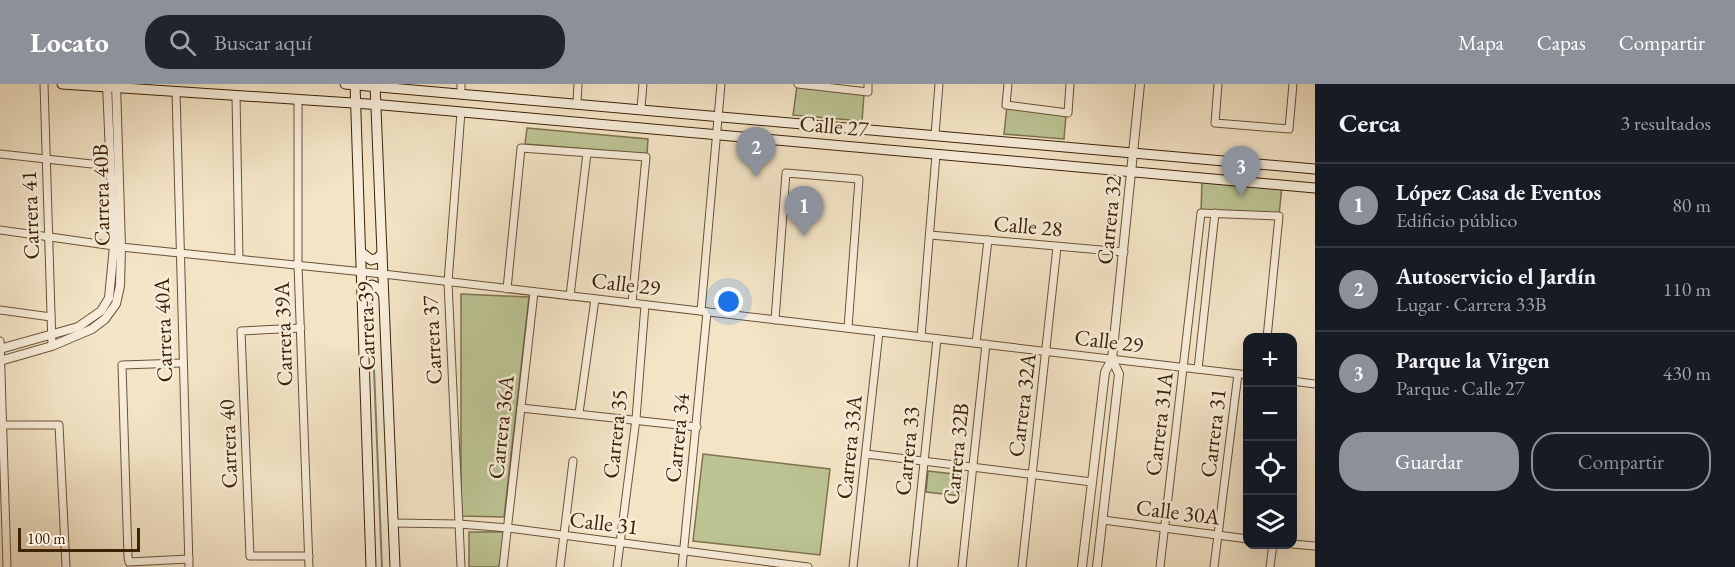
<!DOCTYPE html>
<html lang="es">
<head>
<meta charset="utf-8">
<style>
  :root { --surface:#171b24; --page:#20242c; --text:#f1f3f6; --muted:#9ea1a6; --line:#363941; --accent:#8c9099 }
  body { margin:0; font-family:"EB Garamond",serif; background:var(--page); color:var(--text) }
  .controls { position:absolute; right:18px; bottom:18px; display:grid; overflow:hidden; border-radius:12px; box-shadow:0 6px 24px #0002 }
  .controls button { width:54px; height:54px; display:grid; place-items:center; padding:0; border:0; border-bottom:2px solid var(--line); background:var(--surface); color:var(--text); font:30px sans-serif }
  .scale { position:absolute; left:18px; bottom:15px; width:122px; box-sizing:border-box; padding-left:6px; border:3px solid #3e2206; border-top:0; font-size:16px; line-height:21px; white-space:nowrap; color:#3e2206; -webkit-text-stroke:4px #f7edda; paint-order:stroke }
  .you { position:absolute; left:729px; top:218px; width:21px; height:21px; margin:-15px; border:4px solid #fff; border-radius:50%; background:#1a73e8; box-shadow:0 0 0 9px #1a73e833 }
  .badge { display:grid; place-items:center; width:39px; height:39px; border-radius:50%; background:var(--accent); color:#fff; font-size:20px; font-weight:700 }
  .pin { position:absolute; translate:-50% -50px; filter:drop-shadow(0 2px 3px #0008) }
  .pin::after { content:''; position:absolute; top:32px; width:21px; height:18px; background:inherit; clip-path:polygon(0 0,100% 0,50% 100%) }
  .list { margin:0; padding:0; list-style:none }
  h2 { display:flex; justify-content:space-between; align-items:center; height:78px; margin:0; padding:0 24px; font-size:26px }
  h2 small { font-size:20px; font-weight:400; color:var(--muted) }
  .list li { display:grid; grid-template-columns:39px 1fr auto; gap:18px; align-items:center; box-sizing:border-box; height:84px; padding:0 24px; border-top:2px solid var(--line) }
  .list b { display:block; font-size:22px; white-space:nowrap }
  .list p { margin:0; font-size:20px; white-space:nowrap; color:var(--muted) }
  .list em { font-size:20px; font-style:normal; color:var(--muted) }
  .actions { display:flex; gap:12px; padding:18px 24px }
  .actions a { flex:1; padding:14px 0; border:2px solid var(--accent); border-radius:24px; text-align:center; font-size:21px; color:var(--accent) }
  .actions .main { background:var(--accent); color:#fff }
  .icon { flex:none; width:33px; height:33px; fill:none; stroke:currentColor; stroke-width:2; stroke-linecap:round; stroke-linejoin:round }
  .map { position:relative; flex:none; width:1315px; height:483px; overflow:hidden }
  header { display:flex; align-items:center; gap:36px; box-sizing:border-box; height:84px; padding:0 30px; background:var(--accent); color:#fff }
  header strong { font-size:28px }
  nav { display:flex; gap:33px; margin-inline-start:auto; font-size:21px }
  .search { width:420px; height:54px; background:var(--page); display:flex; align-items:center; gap:15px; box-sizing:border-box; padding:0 21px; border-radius:24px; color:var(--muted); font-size:22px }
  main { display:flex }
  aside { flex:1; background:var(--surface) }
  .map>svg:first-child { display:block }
  .green { fill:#bcc494; stroke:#7d734d; stroke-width:1.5 }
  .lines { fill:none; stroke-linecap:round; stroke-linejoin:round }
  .stream { stroke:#777f73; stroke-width:2 }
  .minor-casing { stroke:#6b5236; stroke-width:9 }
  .tertiary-casing { stroke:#6b5236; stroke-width:10 }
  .secondary-casing { stroke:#3e2206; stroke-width:11 }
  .minor { stroke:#f7edda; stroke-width:7 }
  .tertiary { stroke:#f7edda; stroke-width:8 }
  .secondary { stroke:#f7edda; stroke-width:9 }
  .labels { text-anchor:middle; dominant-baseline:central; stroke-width:5; stroke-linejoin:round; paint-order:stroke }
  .street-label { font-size:22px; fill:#3e2206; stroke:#f7edda }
</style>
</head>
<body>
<header>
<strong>Locato</strong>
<div class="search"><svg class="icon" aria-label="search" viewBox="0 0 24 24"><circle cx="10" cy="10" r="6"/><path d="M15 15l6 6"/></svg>Buscar aquí</div>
<nav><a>Mapa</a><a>Capas</a><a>Compartir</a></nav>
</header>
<main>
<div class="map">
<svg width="1315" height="483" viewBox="0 0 1315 483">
  <rect width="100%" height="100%" fill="#f3e4c6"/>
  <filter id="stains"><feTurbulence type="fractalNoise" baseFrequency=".00333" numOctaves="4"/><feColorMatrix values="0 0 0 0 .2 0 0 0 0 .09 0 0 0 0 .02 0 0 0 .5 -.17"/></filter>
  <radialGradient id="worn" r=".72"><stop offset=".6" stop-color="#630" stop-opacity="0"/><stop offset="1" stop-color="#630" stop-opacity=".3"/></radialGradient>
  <g class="green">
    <polygon points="797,2 864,10 862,37 793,31"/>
    <polygon points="1007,22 1066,31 1064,55 1004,50"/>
    <polygon points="527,44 648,55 647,70 525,60"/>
    <polygon points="1202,95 1282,101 1279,132 1201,129"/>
    <polygon points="461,210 529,213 504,433 461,432"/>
    <polygon points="703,370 830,385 820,471 693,457"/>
    <polygon points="928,387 963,391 961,412 926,408"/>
    <polygon points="469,448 504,448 499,483 469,483"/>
  </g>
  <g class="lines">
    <polyline class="stream" points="371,211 382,483"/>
    <defs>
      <g id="minor">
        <polyline points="44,0 52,262"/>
        <polyline points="798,0 868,8 868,0"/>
        <polyline points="1008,0 1006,21 1068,29 1070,0"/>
        <polyline points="1218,0 1215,39 1289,45 1293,0"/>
        <polyline points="176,7 189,483"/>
        <polyline points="461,9 461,0"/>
        <polyline points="236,12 239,175"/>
        <polyline points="298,16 298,181 309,483"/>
        <polyline points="577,18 578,0"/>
        <polyline points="641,24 643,0"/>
        <polyline points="935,51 939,0"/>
        <polyline points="0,70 110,82"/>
        <polyline points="0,146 121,163 383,190 1248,291"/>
        <polyline points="930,151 1124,168"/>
        <polyline points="507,205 521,64 646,73 632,219"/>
        <polyline points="570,212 587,69"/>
        <polyline points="0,226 51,233"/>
        <polyline points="701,227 721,0"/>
        <polyline points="775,236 786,89 859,95 848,244"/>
        <polyline points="301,244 241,247 250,472 309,472"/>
        <polyline points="921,253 936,71"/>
        <polyline points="0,257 7,483"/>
        <polyline points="976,259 988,156"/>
        <polyline points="182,279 122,281 128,473 129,478 189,475"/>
        <polyline points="1198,285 1215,129"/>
        <polyline points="1292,297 1315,300"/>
        <polyline points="521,324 697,343"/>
        <polyline points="579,329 595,215"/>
        <polyline points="4,341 59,341 66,483"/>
        <polyline points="866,370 1092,398"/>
        <polyline points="1103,436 1248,455"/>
        <polyline points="393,439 459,440 508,444 808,483"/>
        <polyline points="1292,460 1315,462"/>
        <polyline points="461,483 448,198 461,28"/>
        <polyline points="503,483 534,208"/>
        <polyline points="560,483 573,377"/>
        <polyline points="617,483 636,335 645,221"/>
        <polyline points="682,483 707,228"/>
        <polyline points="853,483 879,248"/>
        <polyline points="913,483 937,255"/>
        <polyline points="962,483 986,260"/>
        <polyline points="1022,483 1057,163"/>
        <polyline points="1160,483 1201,129 1279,132 1267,254"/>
        <polyline points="1214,483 1238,290"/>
        <polyline points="1270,483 1273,460"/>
      </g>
      <g id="tertiary">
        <polyline points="0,265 78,243 101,227 109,214 114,162 107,0"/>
        <polyline points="0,277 52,262 92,245 105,235 116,220 120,202 121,163 116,0"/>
        <polyline points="1082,483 1105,288 1112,275 1140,0"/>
        <polyline points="1097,483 1119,290 1112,275"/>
      </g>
      <g id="secondary">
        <polyline points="62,0 383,21 1315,104"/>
        <polyline points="345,0 1315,85"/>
        <polyline points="355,0 371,483"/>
        <polyline points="375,0 395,483"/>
        <polyline points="361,168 371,176 378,174 382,169"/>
        <polyline points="362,207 372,201 380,205 383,210"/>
      </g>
    </defs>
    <use href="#minor" class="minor-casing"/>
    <use href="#tertiary" class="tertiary-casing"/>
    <use href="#secondary" class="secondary-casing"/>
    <use href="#minor" class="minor"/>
    <use href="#tertiary" class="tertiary"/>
    <use href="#secondary" class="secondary"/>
  </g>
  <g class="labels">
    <g class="street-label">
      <text transform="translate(834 42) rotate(5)">Calle 27</text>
      <text transform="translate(101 111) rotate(-91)">Carrera 40B</text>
      <text transform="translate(30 131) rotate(-92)">Carrera 41</text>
      <text transform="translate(1109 136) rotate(-84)">Carrera 32</text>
      <text transform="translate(1028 142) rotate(5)">Calle 28</text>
      <text transform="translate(626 200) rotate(7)">Calle 29</text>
      <text transform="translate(366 242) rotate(-92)">Carrera 39</text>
      <text transform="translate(163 246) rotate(-92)">Carrera 40A</text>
      <text transform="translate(283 250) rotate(-92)">Carrera 39A</text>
      <text transform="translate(432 256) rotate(-93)">Carrera 37</text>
      <text transform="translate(1109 257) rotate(7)">Calle 29</text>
      <text transform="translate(1022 321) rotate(-83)">Carrera 32A</text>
      <text transform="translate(1159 340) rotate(-83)">Carrera 31A</text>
      <text transform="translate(501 343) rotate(-84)">Carrera 36A</text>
      <text transform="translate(1213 349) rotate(-83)">Carrera 31</text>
      <text transform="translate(615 350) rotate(-84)">Carrera 35</text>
      <text transform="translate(677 354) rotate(-84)">Carrera 34</text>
      <text transform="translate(228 360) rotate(-92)">Carrera 40</text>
      <text transform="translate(849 363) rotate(-84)">Carrera 33A</text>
      <text transform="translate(907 367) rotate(-84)">Carrera 33</text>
      <text transform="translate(956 370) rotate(-84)">Carrera 32B</text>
      <text transform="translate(1178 428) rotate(7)">Calle 30A</text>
      <text transform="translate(604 439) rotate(7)">Calle 31</text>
    </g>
  </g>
  <rect width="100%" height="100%" filter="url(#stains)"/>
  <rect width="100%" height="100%" fill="url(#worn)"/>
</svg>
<div class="controls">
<button>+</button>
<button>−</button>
<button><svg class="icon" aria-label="locate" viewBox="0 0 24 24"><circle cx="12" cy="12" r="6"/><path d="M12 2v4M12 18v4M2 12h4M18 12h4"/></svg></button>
<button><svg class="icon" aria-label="layers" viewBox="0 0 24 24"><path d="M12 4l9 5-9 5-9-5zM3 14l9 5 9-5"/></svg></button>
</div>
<div class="scale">100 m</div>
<div class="you"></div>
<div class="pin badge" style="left:804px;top:152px">1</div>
<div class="pin badge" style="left:756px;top:93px">2</div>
<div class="pin badge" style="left:1241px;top:112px">3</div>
</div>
<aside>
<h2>Cerca<small>3 resultados</small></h2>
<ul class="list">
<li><span class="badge">1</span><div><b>López Casa de Eventos</b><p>Edificio público</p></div><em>80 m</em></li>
<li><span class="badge">2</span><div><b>Autoservicio el Jardín</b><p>Lugar · Carrera 33B</p></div><em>110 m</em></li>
<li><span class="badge">3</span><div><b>Parque la Virgen</b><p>Parque · Calle 27</p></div><em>430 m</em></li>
</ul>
<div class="actions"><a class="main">Guardar</a><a>Compartir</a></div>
</aside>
</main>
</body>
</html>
